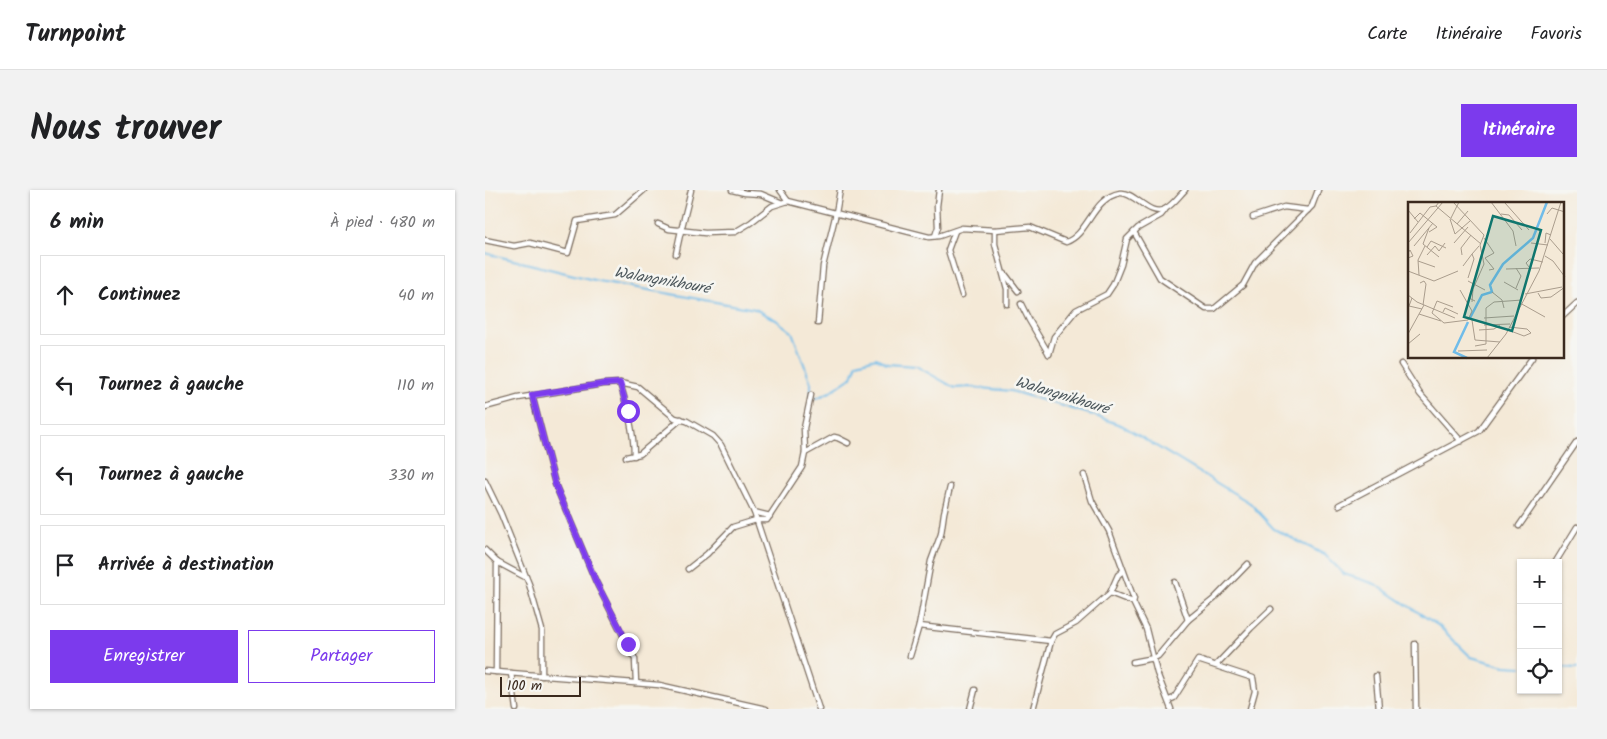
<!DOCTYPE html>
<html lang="fr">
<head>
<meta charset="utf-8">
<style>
  :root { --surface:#fff; --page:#f2f2f2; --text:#202124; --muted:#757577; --line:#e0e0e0; --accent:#7c3aed }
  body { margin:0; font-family:Kalam,sans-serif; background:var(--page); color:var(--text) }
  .controls { position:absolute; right:15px; bottom:15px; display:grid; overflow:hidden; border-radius:0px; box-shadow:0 1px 4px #0004 }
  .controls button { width:45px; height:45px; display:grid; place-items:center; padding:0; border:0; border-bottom:1px solid var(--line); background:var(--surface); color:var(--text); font:25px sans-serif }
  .scale { position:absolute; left:15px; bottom:12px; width:81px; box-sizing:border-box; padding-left:5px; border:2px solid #3b2a1e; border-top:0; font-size:14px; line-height:18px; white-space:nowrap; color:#3b2a1e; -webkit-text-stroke:4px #f6f6f2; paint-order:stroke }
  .stop { position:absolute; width:15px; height:15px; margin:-11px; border:4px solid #7c3aed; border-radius:50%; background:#fff }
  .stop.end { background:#7c3aed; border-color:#fff; box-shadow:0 1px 5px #0008 }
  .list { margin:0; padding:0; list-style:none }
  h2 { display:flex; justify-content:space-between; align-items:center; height:65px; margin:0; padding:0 20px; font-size:21px }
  h2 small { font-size:16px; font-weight:400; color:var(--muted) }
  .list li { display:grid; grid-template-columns:32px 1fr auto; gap:15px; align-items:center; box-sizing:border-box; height:80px; margin:0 10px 10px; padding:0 10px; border:1px solid var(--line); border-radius:0px }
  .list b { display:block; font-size:19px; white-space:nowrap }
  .list em { font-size:16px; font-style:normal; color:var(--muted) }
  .actions { display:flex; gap:10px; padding:15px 20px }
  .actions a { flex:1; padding:11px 0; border:1px solid var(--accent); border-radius:0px; text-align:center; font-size:18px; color:var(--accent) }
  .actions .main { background:var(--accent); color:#fff }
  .icon { flex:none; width:28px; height:28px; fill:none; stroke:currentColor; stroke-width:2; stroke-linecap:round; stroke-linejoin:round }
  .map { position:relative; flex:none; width:1092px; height:519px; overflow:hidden; border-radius:0px }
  header { display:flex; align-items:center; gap:30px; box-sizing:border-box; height:70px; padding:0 25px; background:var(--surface); border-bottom:1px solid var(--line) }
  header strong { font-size:24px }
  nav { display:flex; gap:28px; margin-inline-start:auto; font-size:18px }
  .intro { display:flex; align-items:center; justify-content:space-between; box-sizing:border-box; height:120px; padding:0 30px }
  h1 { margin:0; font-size:35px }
  .button { padding:12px 22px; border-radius:0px; background:var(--accent); color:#fff; font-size:18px; font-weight:700 }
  main { display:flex; gap:30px; padding:0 30px }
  aside { flex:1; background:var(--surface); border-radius:0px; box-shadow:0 1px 4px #0004 }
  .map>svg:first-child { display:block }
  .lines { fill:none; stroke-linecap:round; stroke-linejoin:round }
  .stream { stroke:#70bce9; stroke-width:2 }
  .minor-casing { stroke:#7c6d5f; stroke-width:7 }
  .minor { stroke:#fff; stroke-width:4.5 }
  .route { stroke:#7c3aed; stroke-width:6 }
  .labels { text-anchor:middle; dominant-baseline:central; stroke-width:5; stroke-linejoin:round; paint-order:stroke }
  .water-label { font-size:15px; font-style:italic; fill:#4b565b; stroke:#f6f6f2 }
  .inset-river { fill:none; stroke:#70bce9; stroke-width:2.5 }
  .inset-road { fill:none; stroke:#aa9d8d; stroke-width:1 }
  .view { fill:#0f766e; fill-opacity:0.15; stroke:#0f766e; stroke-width:2.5 }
  .inset-edge { fill:none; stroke:#3b2a1e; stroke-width:2.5 }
</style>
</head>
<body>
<header>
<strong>Turnpoint</strong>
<nav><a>Carte</a><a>Itinéraire</a><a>Favoris</a></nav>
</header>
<div class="intro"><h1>Nous trouver</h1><a class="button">Itinéraire</a></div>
<main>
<aside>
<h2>6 min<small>À pied · 480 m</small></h2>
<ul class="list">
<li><svg class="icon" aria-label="ahead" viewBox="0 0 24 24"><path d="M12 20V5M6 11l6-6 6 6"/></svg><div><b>Continuez</b></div><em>40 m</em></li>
<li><svg class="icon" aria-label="left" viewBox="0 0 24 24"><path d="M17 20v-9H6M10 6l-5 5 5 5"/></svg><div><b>Tournez à gauche</b></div><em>110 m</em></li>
<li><svg class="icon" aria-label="left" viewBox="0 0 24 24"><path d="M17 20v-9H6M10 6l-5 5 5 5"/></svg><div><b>Tournez à gauche</b></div><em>330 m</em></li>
<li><svg class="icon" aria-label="arrive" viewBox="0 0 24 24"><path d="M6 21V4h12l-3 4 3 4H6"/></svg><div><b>Arrivée à destination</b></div></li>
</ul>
<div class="actions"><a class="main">Enregistrer</a><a>Partager</a></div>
</aside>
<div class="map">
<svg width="1092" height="519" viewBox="0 0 1092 519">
  <rect width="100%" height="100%" fill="#f6f6f2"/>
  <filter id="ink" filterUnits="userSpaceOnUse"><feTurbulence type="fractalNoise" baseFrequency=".02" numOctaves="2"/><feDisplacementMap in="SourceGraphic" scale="10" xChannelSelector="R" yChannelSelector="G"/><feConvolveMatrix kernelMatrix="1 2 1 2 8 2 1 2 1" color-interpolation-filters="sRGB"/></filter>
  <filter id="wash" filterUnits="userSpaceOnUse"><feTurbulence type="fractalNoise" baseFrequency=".0096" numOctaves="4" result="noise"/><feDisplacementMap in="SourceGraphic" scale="20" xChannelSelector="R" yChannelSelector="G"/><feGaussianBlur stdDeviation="1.12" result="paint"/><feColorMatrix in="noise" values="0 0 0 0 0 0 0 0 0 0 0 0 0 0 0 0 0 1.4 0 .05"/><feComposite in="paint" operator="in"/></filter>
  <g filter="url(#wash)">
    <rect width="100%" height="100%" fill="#f4e9d7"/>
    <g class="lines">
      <g class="stream">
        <polyline points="0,63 113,91 270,119 291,130 307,142 326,193 326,205 332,208 345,202 367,187 372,173 391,168 402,174 431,176 470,198 485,197 526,201 608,225 638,236 765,313 789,339 840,365 859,384 890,394 954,436 986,467 1020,476 1036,477"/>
        <polyline points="1073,477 1092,478"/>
      </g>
    </g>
  </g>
  <g filter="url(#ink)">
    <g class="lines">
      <defs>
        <g id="minor">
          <polyline points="247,0 260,3 276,4 295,12"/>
          <polyline points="295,0 303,11"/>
          <polyline points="768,27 799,17 823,20"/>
          <path d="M173,34L184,39L220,43L250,42L265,33L287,16L303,11L444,47L454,46L477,38L510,40L545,37L581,52C604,44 607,8 635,3C649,1 665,28 680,19C688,15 694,6 700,0"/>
          <polyline points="510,40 510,54 522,99 522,114"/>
          <polyline points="470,41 463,60 477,105"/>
          <polyline points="649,42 675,88 721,119 729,119 758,95 770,73 827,16 833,0"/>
          <polyline points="450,46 453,37 452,16 454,0"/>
          <polyline points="0,50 29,56 45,53 83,63 92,31 130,25 159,0"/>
          <path d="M191,64C195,42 201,22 206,0"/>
          <polyline points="520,84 533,101"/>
          <polyline points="536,114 544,130 564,164"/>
          <polyline points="1078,126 1092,113"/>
          <polyline points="333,133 338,76 351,23 355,0"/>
          <polyline points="564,164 569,147 591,120 622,104 628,95 636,75 642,49 653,38 676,25 680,20"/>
          <polyline points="916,174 935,204 976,251"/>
          <path d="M135,193C142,217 149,241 149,266"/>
          <polyline points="47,205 70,294 111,392 150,469 151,493"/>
          <polyline points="0,217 33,208 118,194 135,193 153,197 190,228 202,231 228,246 236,255 269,322 334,519"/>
          <polyline points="320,263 349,247 353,248 363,253"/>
          <polyline points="141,267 155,264 196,229"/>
          <polyline points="599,285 607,311 624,341 649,409 648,412 661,439 672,483 686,519"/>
          <polyline points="0,291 16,324 44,394 57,440 57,486"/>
          <polyline points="854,315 994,241 1047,168"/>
          <polyline points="269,322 285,326"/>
          <polyline points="1034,336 1092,252"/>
          <polyline points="0,360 12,372 40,387"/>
          <polyline points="1070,373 1092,337"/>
          <polyline points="203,379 222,364 248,337 271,330 282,330 317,277 320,263 319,238 326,205"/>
          <polyline points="690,392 703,430"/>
          <polyline points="625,403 648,412"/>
          <polyline points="434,436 566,451 570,444 591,433 625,403 633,385 638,381"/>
          <polyline points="930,454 931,519"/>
          <polyline points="425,466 434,436 446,371 456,344 459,323 465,297"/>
          <polyline points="648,472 669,468 673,466 703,430 729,409 763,374"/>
          <polyline points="731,475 766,438 786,419"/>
          <polyline points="0,481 174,495 281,519"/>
          <polyline points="11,482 12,372"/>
          <polyline points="26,483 31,519"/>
          <polyline points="891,486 894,519"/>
          <polyline points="684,510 689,508 713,470 768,488 770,501 765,519"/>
          <polyline points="485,519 490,500"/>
          <polyline points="548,519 566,451"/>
        </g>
      </defs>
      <use href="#minor" class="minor-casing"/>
      <use href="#minor" class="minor"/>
    </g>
  </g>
  <g class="lines" filter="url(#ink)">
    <polyline class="route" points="143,454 111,392 70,294 47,205 118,194 135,193 143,221"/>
  </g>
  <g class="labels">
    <g class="water-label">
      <text transform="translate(177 91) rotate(10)">Walangnikhouré</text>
      <text transform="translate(577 206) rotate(17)">Walangnikhouré</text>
    </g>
  </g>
  <g transform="translate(923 12)">
    <rect width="156" height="156" fill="#f4e9d7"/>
    <path class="inset-river" d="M62,116L74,93L84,90L82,83L95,62L125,36L139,0M59,156L46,150L60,120"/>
    <path class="inset-road" d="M31,0L28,4L73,42M45,0L76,33L72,43L76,62L65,87L64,100M83,0L105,29L108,44M97,1L121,28M0,8L10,20M93,12L101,13L114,28M139,12L144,6L157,10M43,16L51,0M6,17L12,11L29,25L21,30M42,17L47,32L62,19M49,22L60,9M21,26L15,42L31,55M2,31L22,5L28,4M76,36L86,51L77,56M142,37L155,52M0,41L35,0M46,41L60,25M123,41L140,43M137,41L138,31L143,33M6,44L25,21M19,45L23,39L38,46M0,51L2,48L5,54L0,56M19,53L27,44L31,49L37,41M54,53L53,46L63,33M137,54L145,59L157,75M77,56L86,67L81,68M10,59L27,65M55,64L64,52M121,65L118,61L122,57L135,60M98,67L131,66M0,69L26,79L50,69M11,73L10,58L17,44M60,76L66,57L64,52L71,44M60,79L77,88M96,80L110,88M12,81L16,79L18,82L15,103M108,86L113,74L108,66M65,88L61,96L67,99M84,90L94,98L96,106M130,91L133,96L143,95L157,85M117,92L154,85M0,93L9,100L47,116M4,96L1,104L14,107M112,101L137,115M45,105L29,99L24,111L36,121L60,118L64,109L52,88M35,110L37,106L50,112M11,112L33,119M76,116L106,114M64,118L67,138L92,140M76,123L102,122M71,128L86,127L92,123M100,128L116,134L123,131L119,127L101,125M0,132L16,103M0,142L12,132M67,144L78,142V106L86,100L114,98M50,149L79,148M79,156L98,132L131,69L153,0"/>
    <path class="view" d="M85,14L133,28L104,129L56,115Z"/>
    <rect width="156" height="156" class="inset-edge"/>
  </g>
</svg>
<div class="controls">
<button>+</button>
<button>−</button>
<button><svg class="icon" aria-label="locate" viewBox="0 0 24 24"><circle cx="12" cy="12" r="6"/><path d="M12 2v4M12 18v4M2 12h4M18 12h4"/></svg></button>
</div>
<div class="scale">100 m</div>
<div class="stop" style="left:143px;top:221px"></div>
<div class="stop end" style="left:143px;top:454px"></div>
</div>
</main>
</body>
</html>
